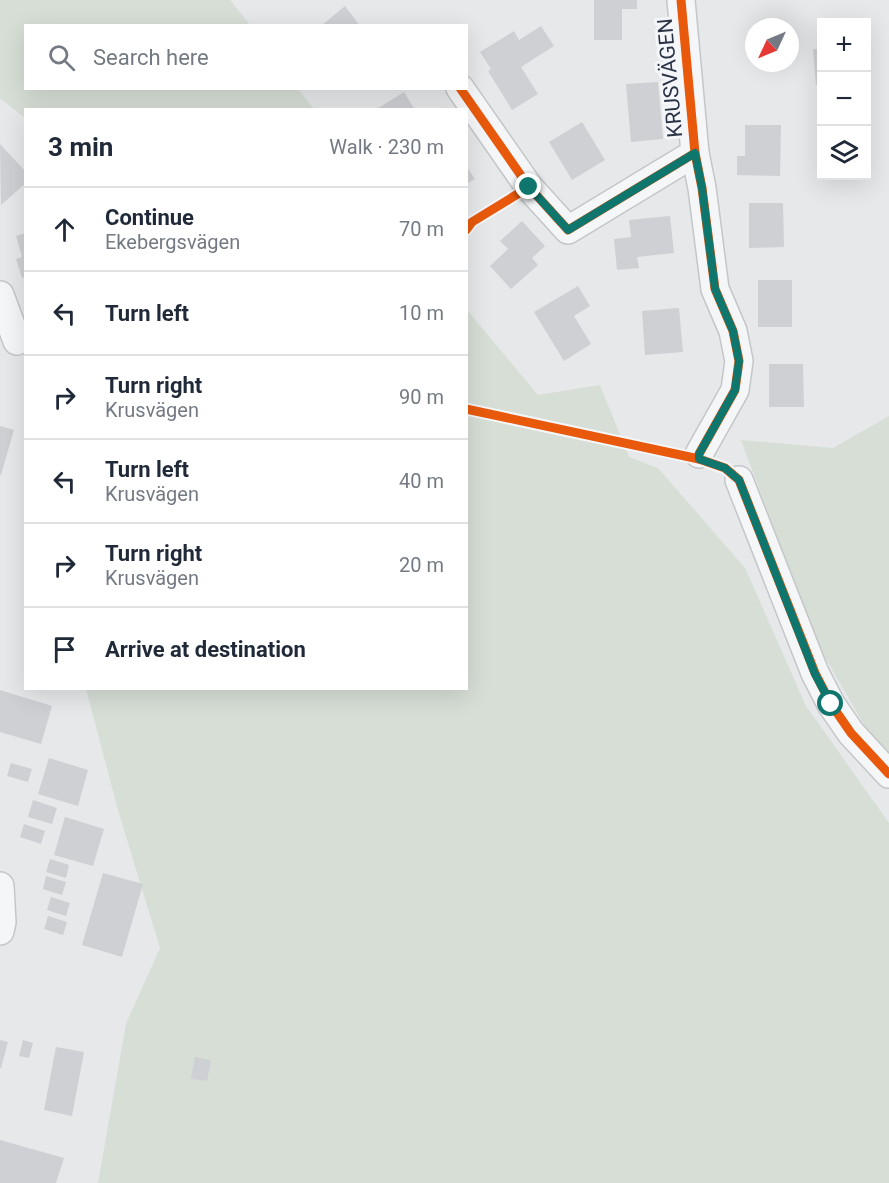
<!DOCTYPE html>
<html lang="en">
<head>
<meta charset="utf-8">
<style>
  :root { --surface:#fff; --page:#f6f6f7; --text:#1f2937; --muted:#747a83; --line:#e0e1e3 }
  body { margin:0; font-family:Roboto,sans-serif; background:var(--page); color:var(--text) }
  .controls { position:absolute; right:18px; top:18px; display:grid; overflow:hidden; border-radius:0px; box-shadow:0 6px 24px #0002 }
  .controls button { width:54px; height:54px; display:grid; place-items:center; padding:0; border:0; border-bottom:2px solid var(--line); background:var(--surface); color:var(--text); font:30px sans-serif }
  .compass { position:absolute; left:745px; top:18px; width:54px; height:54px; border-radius:50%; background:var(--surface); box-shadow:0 6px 24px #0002; rotate:226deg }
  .stop { position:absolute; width:18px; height:18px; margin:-14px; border:4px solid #0f766e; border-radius:50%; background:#fff }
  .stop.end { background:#0f766e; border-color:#fff; box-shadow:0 2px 6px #0008 }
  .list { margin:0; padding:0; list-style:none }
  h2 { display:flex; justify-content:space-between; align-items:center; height:78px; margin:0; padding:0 24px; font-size:26px }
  h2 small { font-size:20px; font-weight:400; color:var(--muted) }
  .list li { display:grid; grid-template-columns:39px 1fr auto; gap:18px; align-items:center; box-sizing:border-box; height:84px; padding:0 24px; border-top:2px solid var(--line) }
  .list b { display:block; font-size:22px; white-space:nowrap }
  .list p { margin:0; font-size:20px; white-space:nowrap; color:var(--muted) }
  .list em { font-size:20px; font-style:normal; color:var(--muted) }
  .icon { flex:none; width:33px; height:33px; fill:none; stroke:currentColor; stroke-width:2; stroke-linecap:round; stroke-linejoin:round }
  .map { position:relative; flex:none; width:889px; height:1183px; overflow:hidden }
  .search { position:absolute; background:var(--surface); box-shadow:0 6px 24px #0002; left:24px; top:24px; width:444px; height:66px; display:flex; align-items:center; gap:15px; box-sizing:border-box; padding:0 21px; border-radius:0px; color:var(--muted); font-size:22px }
  .panel { position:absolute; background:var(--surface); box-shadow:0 6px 24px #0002; left:24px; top:108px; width:444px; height:582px; border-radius:0px }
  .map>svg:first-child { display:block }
  .green { fill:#d6ded6 }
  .building { fill:#ced0d3 }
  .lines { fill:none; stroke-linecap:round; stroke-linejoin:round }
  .street-casing { stroke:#c4c6c8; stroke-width:30 }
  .street { stroke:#f5f6f7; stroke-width:27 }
  .cycleway-casing { stroke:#f4f6f9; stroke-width:13 }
  .cycleway { stroke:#e8590c; stroke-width:9 }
  .route { stroke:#0f766e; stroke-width:8 }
  .labels { text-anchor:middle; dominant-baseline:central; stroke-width:6; stroke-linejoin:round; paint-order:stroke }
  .street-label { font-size:21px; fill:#2b3445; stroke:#f4f6f9 }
</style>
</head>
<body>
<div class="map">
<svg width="889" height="1183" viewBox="0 0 889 1183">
  <rect width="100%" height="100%" fill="#e6e8ea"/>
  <g class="green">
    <polygon points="0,0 230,0 250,25 26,26 26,88 298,89 314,109 26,110 25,118 0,98"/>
    <polygon points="467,310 538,395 600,385 629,457 658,468 745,568 806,706 889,823 889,1183 98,1183 126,1024 160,948 118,810 86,689 466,688"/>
    <polygon points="889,416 889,764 881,754 815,640 741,440 833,448"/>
  </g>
  <g class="building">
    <polygon points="594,0 637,0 637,9 622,9 622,40 594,40"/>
    <polygon points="345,6 360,26 321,26"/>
    <polygon points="541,26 554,46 521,67 538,94 512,110 488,71 491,69 480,52 514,31 519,40"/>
    <polygon points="813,49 822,49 822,84 816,85"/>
    <polygon points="658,82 663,139 631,142 626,84"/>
    <polygon points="404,92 415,110 375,110"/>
    <polygon points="582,122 605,160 572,180 549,142"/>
    <polygon points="745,125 781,125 780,176 737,175 737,156 745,156"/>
    <polygon points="0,144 26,172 26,183 1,205"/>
    <polygon points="466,166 475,179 466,184"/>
    <polygon points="749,203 783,203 784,247 749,248"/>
    <polygon points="670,216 674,253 637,257 639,268 617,270 614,239 631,237 629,220"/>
    <polygon points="522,221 545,246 532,258 538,265 511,289 490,266 508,249 500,241"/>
    <polygon points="26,233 26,277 22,278 16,259 22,257 16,236"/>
    <rect x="758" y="280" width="34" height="47"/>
    <polygon points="578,286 590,306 574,316 591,344 564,361 534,312"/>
    <polygon points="679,308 683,352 645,355 642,311"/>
    <polygon points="769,364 803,364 804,407 769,407"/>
    <polygon points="0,426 14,430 1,475 0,475"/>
    <polygon points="0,690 52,706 41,744 0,732"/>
    <polygon points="49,758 88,770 78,806 38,794"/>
    <polygon points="11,763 32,769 28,782 7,776"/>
    <polygon points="33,800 57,808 52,824 28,817"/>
    <polygon points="65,817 104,829 93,866 54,855"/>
    <polygon points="24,824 45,831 41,844 20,837"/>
    <polygon points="50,859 69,865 66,878 46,872"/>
    <polygon points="103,873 143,884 122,957 82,945"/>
    <polygon points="46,876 66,882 62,895 43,889"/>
    <polygon points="51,897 70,903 66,916 47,910"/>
    <polygon points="48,916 67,922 63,935 44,929"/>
    <polygon points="0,1040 8,1042 1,1068 0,1068"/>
    <polygon points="23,1040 33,1043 29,1058 19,1056"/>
    <polygon points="56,1047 84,1052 72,1116 44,1110"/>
    <polygon points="195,1057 211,1060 207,1081 191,1079"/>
    <polygon points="0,1140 64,1158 56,1183 0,1183"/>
  </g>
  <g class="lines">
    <defs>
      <g id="street">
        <polyline points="681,0 695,153 702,188 715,289 733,331 739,361 735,390 699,454"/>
        <polyline points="460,88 529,187 568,230 695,153"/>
        <polyline points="0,295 17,341"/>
        <polyline points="739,480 815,673 831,704 851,733 889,774"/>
        <polyline points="0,886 2,922 0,931"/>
      </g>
    </defs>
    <use href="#street" class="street-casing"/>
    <use href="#street" class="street"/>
    <defs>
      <g id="cycleway">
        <polyline points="681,0 695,153 702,188 715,289 733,331 739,361 735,390 699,454 699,459"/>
        <polyline points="460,88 529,187 568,230 695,153"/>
        <polyline points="466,230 472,222 529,187"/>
        <polyline points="466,409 699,459 725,468 739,480 815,673 831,704 851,733 889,774"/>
      </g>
    </defs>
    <use href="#cycleway" class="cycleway-casing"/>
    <use href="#cycleway" class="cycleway"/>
  </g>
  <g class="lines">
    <polyline class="route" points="529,187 568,230 695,153 702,188 715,289 733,331 739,361 735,390 699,454 699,459 725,468 739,480 815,674 831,704"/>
  </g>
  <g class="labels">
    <g class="street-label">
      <text transform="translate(670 78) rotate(-95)">KRUSVÄGEN</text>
    </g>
  </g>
</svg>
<div class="controls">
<button>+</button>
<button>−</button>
<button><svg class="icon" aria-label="layers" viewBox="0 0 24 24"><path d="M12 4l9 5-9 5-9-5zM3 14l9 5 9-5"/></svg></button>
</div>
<svg class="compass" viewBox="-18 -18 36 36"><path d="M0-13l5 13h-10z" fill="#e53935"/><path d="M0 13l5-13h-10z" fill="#747a83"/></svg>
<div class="stop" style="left:831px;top:704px"></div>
<div class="stop end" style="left:529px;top:187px"></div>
<div class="search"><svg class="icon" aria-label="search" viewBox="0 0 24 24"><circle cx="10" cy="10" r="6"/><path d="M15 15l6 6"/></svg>Search here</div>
<section class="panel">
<h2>3 min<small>Walk · 230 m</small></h2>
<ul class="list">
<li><svg class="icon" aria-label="ahead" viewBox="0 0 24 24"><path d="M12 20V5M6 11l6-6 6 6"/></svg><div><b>Continue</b><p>Ekebergsvägen</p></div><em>70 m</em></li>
<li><svg class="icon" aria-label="left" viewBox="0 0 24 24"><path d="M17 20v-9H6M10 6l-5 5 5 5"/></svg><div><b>Turn left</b></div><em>10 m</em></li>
<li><svg class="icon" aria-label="right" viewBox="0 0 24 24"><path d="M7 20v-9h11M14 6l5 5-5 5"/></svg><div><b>Turn right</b><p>Krusvägen</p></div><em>90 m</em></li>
<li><svg class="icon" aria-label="left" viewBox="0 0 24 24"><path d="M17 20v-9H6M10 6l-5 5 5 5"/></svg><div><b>Turn left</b><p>Krusvägen</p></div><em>40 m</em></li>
<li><svg class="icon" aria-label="right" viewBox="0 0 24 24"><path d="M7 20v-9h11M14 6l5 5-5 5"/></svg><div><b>Turn right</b><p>Krusvägen</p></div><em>20 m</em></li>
<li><svg class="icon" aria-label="arrive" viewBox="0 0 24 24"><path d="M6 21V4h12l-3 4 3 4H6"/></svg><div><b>Arrive at destination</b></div></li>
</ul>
</section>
</div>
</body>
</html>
